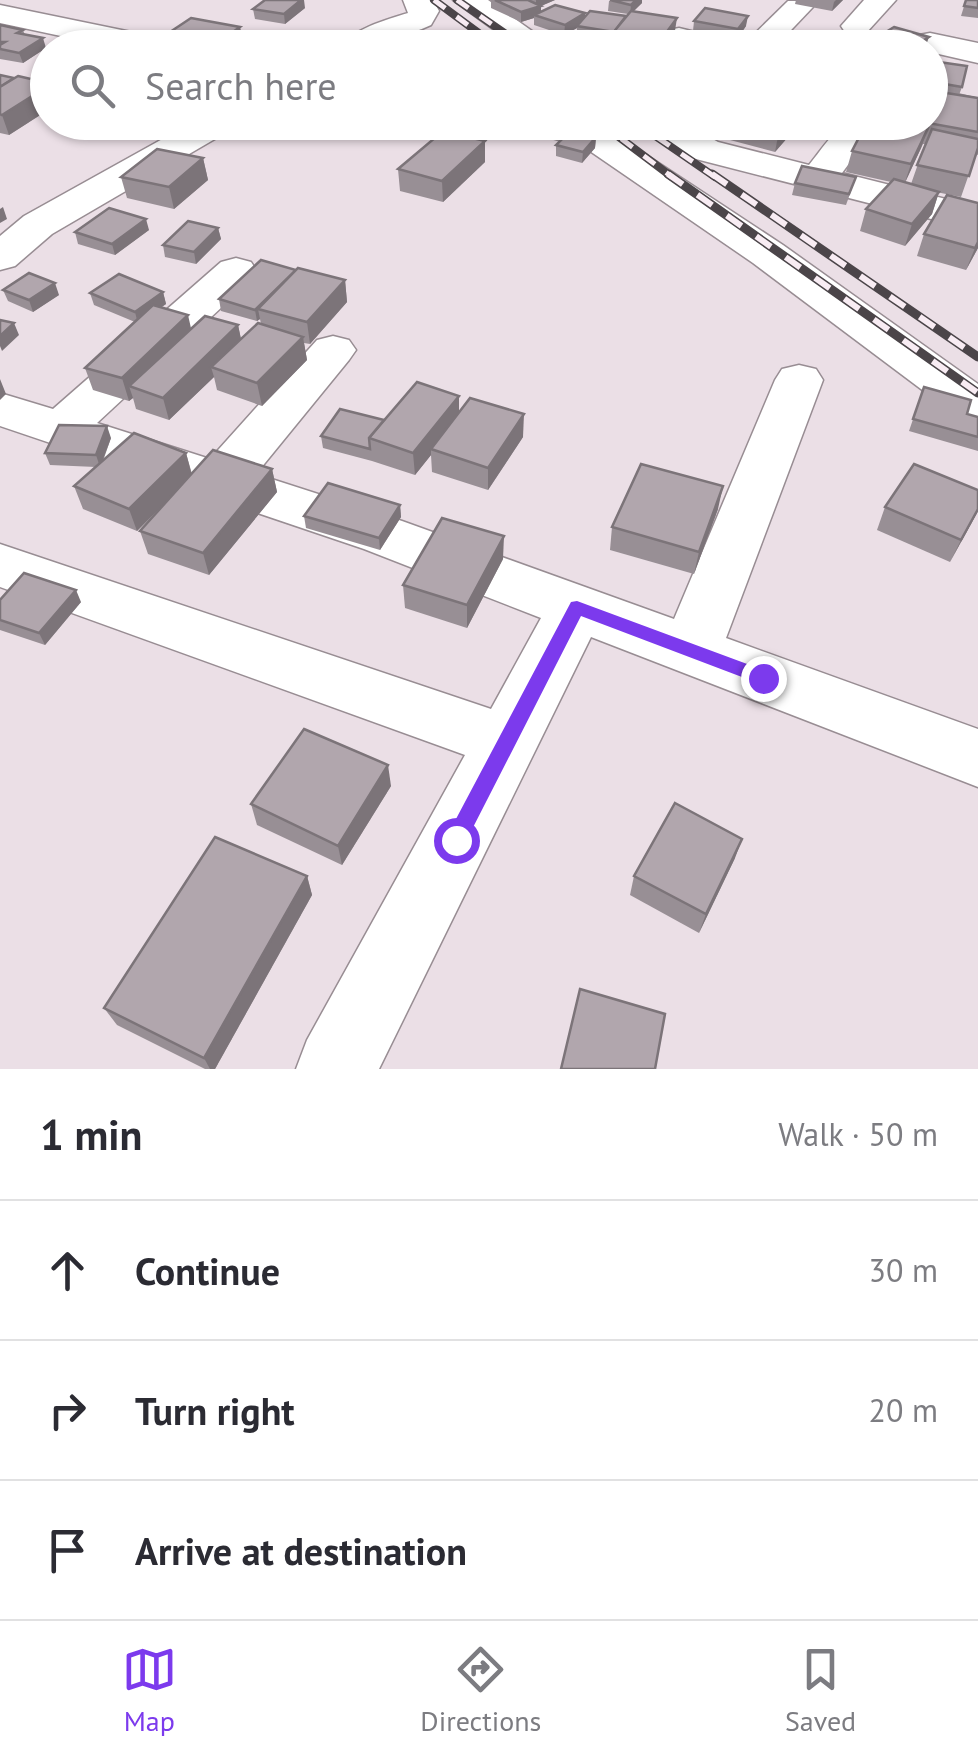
<!DOCTYPE html>
<html lang="en">
<head>
<meta charset="utf-8">
<style>
  :root { --surface:#fff; --page:#f7f7f7; --text:#2b2b33; --muted:#7c7c81; --line:#e1e1e2; --accent:#7c3aed }
  body { margin:0; font-family:"PT Sans",sans-serif; background:var(--page); color:var(--text) }
  .stop { position:absolute; width:30px; height:30px; margin:-22px; border:8px solid #7c3aed; border-radius:50%; background:#fff }
  .stop.end { background:#7c3aed; border-color:#fff; box-shadow:0 2px 10px #0008 }
  .list { margin:0; padding:0; list-style:none }
  h2 { display:flex; justify-content:space-between; align-items:center; height:130px; margin:0; padding:0 40px; font-size:42px }
  h2 small { font-size:32px; font-weight:400; color:var(--muted) }
  .list li { display:grid; grid-template-columns:65px 1fr auto; gap:30px; align-items:center; box-sizing:border-box; height:140px; padding:0 40px; border-top:2px solid var(--line) }
  .list b { display:block; font-size:38px; white-space:nowrap }
  .list em { font-size:32px; font-style:normal; color:var(--muted) }
  .icon { flex:none; width:55px; height:55px; fill:none; stroke:currentColor; stroke-width:2; stroke-linecap:round; stroke-linejoin:round }
  .map { position:relative; flex:none; width:978px; height:1069px; overflow:hidden }
  .search { position:absolute; background:var(--surface); box-shadow:0 2px 8px #0004; left:30px; right:30px; top:30px; height:110px; display:flex; align-items:center; gap:25px; box-sizing:border-box; padding:0 35px; border-radius:55px; color:var(--muted); font-size:38px }
  .sheet { height:550px; background:var(--surface) }
  nav { display:flex; justify-content:space-around; align-items:center; box-sizing:border-box; height:140px; border-top:2px solid var(--line); background:var(--surface); font-size:28px; color:var(--muted) }
  nav a { display:grid; justify-items:center; gap:5px }
  nav .on { color:var(--accent) }
  .map>svg:first-child { display:block }
  .lines { fill:none; stroke-linecap:round; stroke-linejoin:round }
  .minor-casing { stroke:#988d93; stroke-width:3 }
  .minor { fill:#fff; fill-rule:evenodd }
  .rail-far1-casing { stroke:#4b4549; stroke-width:8 }
  .rail-casing { stroke:#4b4549; stroke-width:9 }
  .rail-far1 { stroke:#f8ecf3; stroke-width:5; stroke-dasharray:14; stroke-linecap:butt }
  .rail { stroke:#f8ecf3; stroke-width:6; stroke-dasharray:18; stroke-linecap:butt }
  .wall { fill:#988f95; fill-rule:evenodd }
  .shaded-wall { fill:#7c7479 }
  .building { fill:#b1a6ad; stroke:#7c7479; stroke-width:2.5 }
  .route { fill:#7c3aed }
</style>
</head>
<body>
<div class="map">
<svg width="978" height="1069" viewBox="0 0 978 1069">
  <rect width="100%" height="100%" fill="#ebdfe6"/>
  <g class="lines">
    <defs>
      <g id="minor">
        <path d="M403,0H433L439,11L431,25L378,48H338C353,29 385,20 408,13Z"/>
        <polygon points="453,0 488,0 556,48 519,48"/>
        <polygon points="864,0 896,0 867,32 845,32 841,26"/>
        <polygon points="788,1 808,1 813,7 774,48 740,48"/>
        <polygon points="0,5 141,34 152,36 157,43 154,48 117,48 0,23"/>
        <polygon points="679,28 732,41 736,48 655,48 668,30"/>
        <polygon points="930,33 978,43 978,63 930,52 930,48 918,48 914,42 919,35"/>
        <polygon points="930,88 978,99 978,119 930,108"/>
        <polygon points="193,122 237,122 232,129 52,234 15,266 0,270 0,236 24,216"/>
        <polygon points="515,122 575,122 610,131 783,245 978,384 978,424 961,419 753,263 584,147 520,129"/>
        <path d="M638,122H682L718,142L809,165C826,145 837,119 866,126L871,134L842,173L978,207V231L692,158L643,129Z"/>
        <polygon points="236,258 251,262 257,271 251,280 97,423 210,459 317,340 333,336 349,340 356,350 349,360 256,474 402,521 674,619 775,380 782,369 799,365 816,369 823,380 726,638 978,729 978,787 591,637 379,1069 296,1069 307,1040 465,755 0,587 0,544 491,709 541,618 364,549 0,426 0,393 53,409 221,262"/>
      </g>
    </defs>
    <use href="#minor" class="minor-casing"/>
    <use href="#minor" class="minor"/>
    <defs>
      <g id="rail-far1">
        <polyline points="434,0 499,48"/>
        <polyline points="457,0 526,48"/>
        <polyline points="599,122 672,177"/>
        <polyline points="635,122 715,177"/>
      </g>
      <g id="rail">
        <polyline points="668,174 978,393"/>
        <polyline points="712,174 978,357"/>
      </g>
    </defs>
    <use href="#rail-far1" class="rail-far1-casing"/>
    <use href="#rail" class="rail-casing"/>
    <use href="#rail-far1" class="rail-far1"/>
    <use href="#rail" class="rail"/>
  </g>
  <g class="wall">
    <polygon points="491,0 555,0 541,6 541,12 585,17 626,16 628,14 608,11 609,1 642,3 633,11 674,37 667,48 607,48 607,41 577,36 577,28 564,35 534,25 534,18 521,22 491,8"/>
    <polygon points="796,0 843,0 832,11 795,4"/>
    <polygon points="966,0 978,0 978,18 961,16"/>
    <polygon points="305,8 285,24 255,19 253,9"/>
    <polygon points="694,21 746,26 737,39 693,31"/>
    <polygon points="0,25 23,30 25,35 46,48 23,63 0,59"/>
    <polygon points="240,27 242,37 228,48 188,48 169,44 167,34"/>
    <path d="M939,62L962,87L959,95L978,98V155L976,154L961,197L936,192H939L932,214L905,246L860,231L866,209L891,182L846,172L852,151L865,126H863L864,122H908L927,127L939,94L930,93ZM923,144H925L911,184L905,182Z"/>
    <polygon points="0,75 48,83 48,110 9,135 0,133"/>
    <polygon points="54,122 94,122 85,129"/>
    <polygon points="733,122 801,122 775,152 730,140"/>
    <polygon points="596,137 595,148 582,163 556,156 556,145"/>
    <polygon points="203,158 208,180 174,209 127,198 121,177"/>
    <polygon points="485,162 443,202 400,191 398,169"/>
    <polygon points="856,177 846,205 792,195 795,183"/>
    <polygon points="218,228 221,239 196,264 165,257 163,245"/>
    <polygon points="149,230 115,255 78,244 75,232"/>
    <polygon points="924,234 978,248 966,270 917,256"/>
    <polygon points="296,270 345,280 347,302 310,344 304,343 307,360 262,406 217,390 214,377 169,420 136,409 133,398 129,401 93,390 85,368 135,322 94,305 90,293 163,292 166,304 161,307 191,329 238,325 241,340 261,324 260,319 257,321 221,311 219,299"/>
    <polygon points="3,290 59,295 33,312 8,301"/>
    <polygon points="924,387 967,414 978,417 978,451 909,431"/>
    <polygon points="459,396 459,411 523,437 488,490 432,472 431,455 415,475 372,461 323,448 321,436 384,420"/>
    <polygon points="111,438 103,461 186,453 192,474 272,469 277,492 209,575 148,554 140,531 171,497 137,531 83,509 74,486 96,467 50,465 45,453"/>
    <polygon points="400,505 401,517 380,550 306,528 304,516"/>
    <polygon points="885,507 978,511 950,562 877,530"/>
    <polygon points="718,509 694,574 610,550 612,527"/>
    <polygon points="503,559 467,628 405,608 403,585"/>
    <polygon points="0,600 81,602 45,645 0,630"/>
    <polygon points="391,786 342,865 257,825 251,804"/>
    <polygon points="735,858 699,933 630,895 634,876"/>
    <polygon points="307,876 312,895 215,1069 205,1069 117,1025 104,1008"/>
  </g>
  <g class="shaded-wall">
    <polygon points="301,0 304,0 305,8 285,24 284,14"/>
    <polygon points="536,0 555,0 541,6 541,16 534,15 534,18 521,22 521,12 536,8"/>
    <polygon points="636,0 642,0 642,3 630,15 631,5"/>
    <polygon points="836,0 843,0 832,11 834,2"/>
    <polygon points="585,13 585,23 577,26 577,28 564,35 565,25"/>
    <polygon points="748,16 746,26 737,39 738,29"/>
    <polygon points="677,18 674,37 667,48 655,48"/>
    <polygon points="240,27 242,37 228,48 218,48 217,43"/>
    <polygon points="434,34 435,44 431,48 419,48"/>
    <polygon points="929,37 925,48 913,48"/>
    <polygon points="43,38 46,48 23,63 19,53"/>
    <polygon points="48,86 48,110 9,135 2,115"/>
    <polygon points="83,122 94,122 85,129"/>
    <polygon points="787,122 801,122 775,152 779,131"/>
    <polygon points="928,128 921,148 904,185 911,164"/>
    <polygon points="596,137 595,148 582,163 583,152"/>
    <polygon points="485,141 485,162 443,202 442,181"/>
    <polygon points="203,158 208,180 174,209 169,187"/>
    <polygon points="939,192 932,214 905,246 912,224"/>
    <polygon points="3,207 7,219 0,223 0,209"/>
    <polygon points="146,219 149,230 115,255 112,244"/>
    <polygon points="218,228 221,239 196,264 194,252"/>
    <polygon points="978,242 978,248 966,270 975,248"/>
    <polygon points="297,271 258,309 260,319 257,321 255,310"/>
    <polygon points="345,280 347,302 310,344 307,322"/>
    <polygon points="55,283 59,295 33,312 29,300"/>
    <polygon points="163,292 166,304 138,324 135,312"/>
    <polygon points="188,315 193,337 129,386 133,398 129,401 122,378"/>
    <polygon points="14,323 19,335 2,351 0,346 0,336"/>
    <polygon points="238,325 243,348 211,367 214,377 169,420 163,398"/>
    <polygon points="303,337 307,360 262,406 257,383"/>
    <polygon points="0,379 6,394 0,400"/>
    <polygon points="459,396 459,418 431,449 431,455 415,475 413,453"/>
    <polygon points="524,414 523,437 488,490 488,468"/>
    <polygon points="107,426 111,438 100,467 96,455"/>
    <polygon points="186,453 192,476 137,531 129,509"/>
    <polygon points="272,469 277,492 209,575 203,553"/>
    <polygon points="723,486 718,509 694,574 699,552"/>
    <polygon points="400,505 401,517 380,550 379,538"/>
    <polygon points="978,509 978,511 950,562 961,540"/>
    <polygon points="504,536 503,559 467,628 467,605"/>
    <polygon points="76,590 81,602 45,645 39,633"/>
    <polygon points="388,765 391,786 342,865 338,846"/>
    <polygon points="742,839 735,858 699,933 706,914"/>
    <polygon points="307,876 312,895 215,1069 210,1069 204,1058"/>
  </g>
  <g class="building">
    <polygon points="265,0 301,0 284,14 253,9"/>
    <polygon points="495,0 528,0 541,6 521,12"/>
    <polygon points="610,0 636,0 631,5"/>
    <polygon points="966,0 978,0 978,8 964,6"/>
    <polygon points="555,5 585,13 565,25 534,15"/>
    <polygon points="705,8 748,16 738,29 694,21"/>
    <polygon points="590,11 626,16 614,32 577,26"/>
    <polygon points="631,11 677,18 655,48 607,40"/>
    <polygon points="191,18 240,27 217,43 167,34"/>
    <polygon points="0,25 23,30 17,33 43,38 19,53 0,49 0,45 5,42 0,42"/>
    <polygon points="894,27 929,37 916,45 876,38"/>
    <polygon points="420,31 434,34 419,47 404,44"/>
    <polygon points="466,34 498,47 433,48"/>
    <polygon points="863,36 920,46 920,48 856,48"/>
    <polygon points="939,62 967,66 962,87 933,82"/>
    <polygon points="0,75 14,78 0,87"/>
    <polygon points="18,76 48,83 48,86 2,115 0,114 0,87"/>
    <polygon points="940,92 978,98 978,132 928,123 930,122 930,116"/>
    <polygon points="747,122 787,122 779,131"/>
    <polygon points="867,122 903,122 928,128 911,164 852,151"/>
    <polygon points="932,129 978,139 978,148 969,176 917,165"/>
    <polygon points="443,131 485,141 442,181 398,169"/>
    <polygon points="570,131 596,137 583,152 556,145"/>
    <polygon points="157,149 203,158 169,187 121,177"/>
    <polygon points="802,166 856,177 849,194 795,183"/>
    <polygon points="894,179 939,192 912,224 866,209"/>
    <polygon points="947,195 978,203 978,242 975,248 924,234"/>
    <polygon points="109,208 146,219 112,244 75,232"/>
    <polygon points="188,221 218,228 194,252 163,245"/>
    <polygon points="261,260 296,270 255,310 219,299"/>
    <polygon points="298,268 345,280 307,322 258,309"/>
    <polygon points="29,273 55,283 29,300 3,290"/>
    <polygon points="119,274 163,292 135,312 90,293"/>
    <polygon points="153,305 188,315 122,378 85,368"/>
    <polygon points="205,316 238,325 163,398 129,386"/>
    <polygon points="0,320 14,323 0,336"/>
    <polygon points="258,323 303,337 257,383 211,367"/>
    <polygon points="417,382 459,396 413,453 369,438"/>
    <polygon points="924,387 971,400 967,414 978,417 978,437 913,419"/>
    <polygon points="470,398 524,414 488,468 431,449"/>
    <polygon points="340,409 384,420 369,438 370,449 321,436"/>
    <polygon points="59,425 107,426 96,455 45,453"/>
    <polygon points="134,433 186,453 129,509 74,486"/>
    <polygon points="213,450 272,469 203,553 140,531"/>
    <polygon points="641,464 723,486 699,552 612,527"/>
    <polygon points="914,464 978,490 978,509 961,540 885,507"/>
    <polygon points="328,483 400,505 379,538 304,516"/>
    <polygon points="442,518 504,536 467,605 403,585"/>
    <polygon points="24,573 76,590 39,633 0,620 0,600"/>
    <polygon points="304,729 388,765 338,846 251,804"/>
    <polygon points="675,803 742,839 706,914 634,876"/>
    <polygon points="215,837 307,876 204,1058 104,1008"/>
    <polygon points="580,989 665,1014 655,1069 561,1069"/>
  </g>
  <polygon class="route" points="577,601 769,672 772,678 763,685 581,616 463,847 448,847 445,840 448,834 571,602"/>
</svg>
<div class="stop" style="left:456px;top:840px"></div>
<div class="stop end" style="left:763px;top:678px"></div>
<div class="search"><svg class="icon" aria-label="search" viewBox="0 0 24 24"><circle cx="10" cy="10" r="6"/><path d="M15 15l6 6"/></svg>Search here</div>
</div>
<section class="sheet">
<h2>1 min<small>Walk · 50 m</small></h2>
<ul class="list">
<li><svg class="icon" aria-label="ahead" viewBox="0 0 24 24"><path d="M12 20V5M6 11l6-6 6 6"/></svg><div><b>Continue</b></div><em>30 m</em></li>
<li><svg class="icon" aria-label="right" viewBox="0 0 24 24"><path d="M7 20v-9h11M14 6l5 5-5 5"/></svg><div><b>Turn right</b></div><em>20 m</em></li>
<li><svg class="icon" aria-label="arrive" viewBox="0 0 24 24"><path d="M6 21V4h12l-3 4 3 4H6"/></svg><div><b>Arrive at destination</b></div></li>
</ul>
</section>
<nav>
<a class="on"><svg class="icon" aria-label="map" viewBox="0 0 24 24"><path d="M3 6l6-2 6 2 6-2v14l-6 2-6-2-6 2zM9 4v14M15 6v14"/></svg>Map</a>
<a><svg class="icon" aria-label="directions" viewBox="0 0 24 24"><path d="M12 3l9 9-9 9-9-9zM9 14v-3h6M13 9l2 2-2 2"/></svg>Directions</a>
<a><svg class="icon" aria-label="saved" viewBox="0 0 24 24"><path d="M7 4h10v16l-5-4-5 4z"/></svg>Saved</a>
</nav>
</body>
</html>
